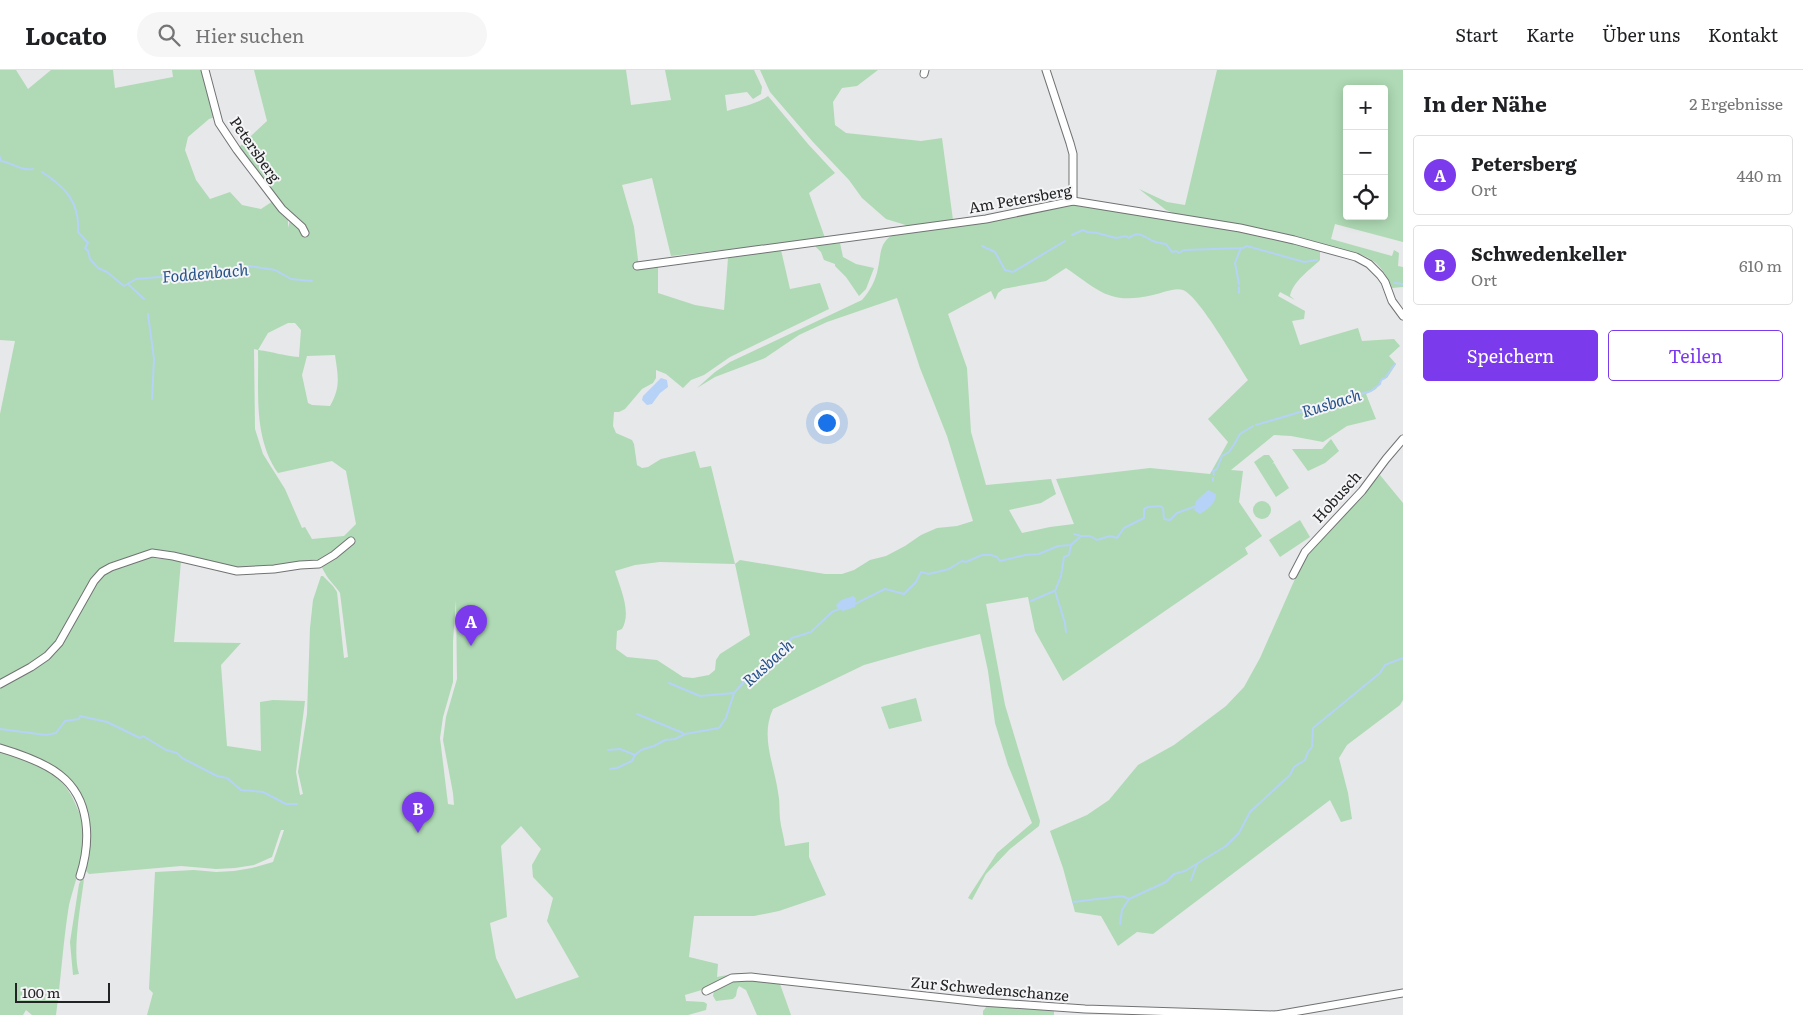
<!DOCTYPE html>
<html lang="de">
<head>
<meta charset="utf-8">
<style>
  :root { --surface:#fff; --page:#f6f6f6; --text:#202124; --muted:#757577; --line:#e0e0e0; --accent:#7c3aed }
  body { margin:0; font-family:Literata,serif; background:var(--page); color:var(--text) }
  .controls { position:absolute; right:15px; top:15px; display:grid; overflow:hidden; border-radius:5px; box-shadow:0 2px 12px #0003 }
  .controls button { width:45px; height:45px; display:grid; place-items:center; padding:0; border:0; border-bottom:1px solid var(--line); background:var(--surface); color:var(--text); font:25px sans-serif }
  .scale { position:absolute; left:15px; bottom:12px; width:95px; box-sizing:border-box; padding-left:5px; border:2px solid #222323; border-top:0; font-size:14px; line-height:18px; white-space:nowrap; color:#222323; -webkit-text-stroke:4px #f5f5f7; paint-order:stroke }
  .you { position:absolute; left:826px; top:352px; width:18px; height:18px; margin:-12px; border:4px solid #fff; border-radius:50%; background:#1a73e8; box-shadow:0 0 0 8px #1a73e833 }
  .badge { display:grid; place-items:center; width:32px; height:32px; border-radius:50%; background:var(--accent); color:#fff; font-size:16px; font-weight:700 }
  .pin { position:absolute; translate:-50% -41px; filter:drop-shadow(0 1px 2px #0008) }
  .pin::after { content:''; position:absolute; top:26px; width:18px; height:15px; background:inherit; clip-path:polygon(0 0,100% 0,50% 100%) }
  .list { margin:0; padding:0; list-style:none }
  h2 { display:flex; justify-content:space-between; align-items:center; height:65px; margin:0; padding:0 20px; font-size:21px }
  h2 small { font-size:16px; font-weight:400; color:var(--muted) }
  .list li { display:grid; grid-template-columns:32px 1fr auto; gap:15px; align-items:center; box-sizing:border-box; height:80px; margin:0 10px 10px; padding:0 10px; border:1px solid var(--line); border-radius:5px }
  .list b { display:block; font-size:19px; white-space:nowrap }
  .list p { margin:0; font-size:16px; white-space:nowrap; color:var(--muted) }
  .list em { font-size:16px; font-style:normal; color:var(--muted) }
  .actions { display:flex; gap:10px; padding:15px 20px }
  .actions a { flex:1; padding:11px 0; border:1px solid var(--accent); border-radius:5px; text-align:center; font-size:18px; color:var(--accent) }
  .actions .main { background:var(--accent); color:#fff }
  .icon { flex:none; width:28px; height:28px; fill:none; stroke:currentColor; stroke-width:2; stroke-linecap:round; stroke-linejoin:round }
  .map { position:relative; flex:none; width:1403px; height:945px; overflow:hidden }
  header { display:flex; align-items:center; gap:30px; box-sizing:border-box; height:70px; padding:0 25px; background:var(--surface); border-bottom:1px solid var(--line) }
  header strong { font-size:24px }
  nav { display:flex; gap:28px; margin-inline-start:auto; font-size:18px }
  .search { width:350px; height:45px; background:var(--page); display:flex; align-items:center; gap:12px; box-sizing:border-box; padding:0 18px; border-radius:28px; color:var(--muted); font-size:19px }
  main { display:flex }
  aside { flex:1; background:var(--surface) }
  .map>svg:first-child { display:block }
  .green { fill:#afdab5; fill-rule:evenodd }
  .water { fill:#b6d2f6 }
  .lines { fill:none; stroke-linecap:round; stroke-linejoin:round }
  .stream { stroke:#b6d2f6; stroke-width:2 }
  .street-casing { stroke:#717273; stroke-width:9 }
  .street { stroke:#fff; stroke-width:7 }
  .labels { text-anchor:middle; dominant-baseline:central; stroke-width:4; stroke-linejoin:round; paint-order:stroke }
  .street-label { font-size:15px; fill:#222323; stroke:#f5f5f7 }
  .water-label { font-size:16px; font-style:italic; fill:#245289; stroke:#f5f5f7 }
</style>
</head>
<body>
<header>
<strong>Locato</strong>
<div class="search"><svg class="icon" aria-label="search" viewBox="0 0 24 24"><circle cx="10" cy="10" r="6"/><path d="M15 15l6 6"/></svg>Hier suchen</div>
<nav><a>Start</a><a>Karte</a><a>Über uns</a><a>Kontakt</a></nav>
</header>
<main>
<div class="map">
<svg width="1403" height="945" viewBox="0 0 1403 945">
  <rect width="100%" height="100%" fill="#e7e8e9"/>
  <g class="green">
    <path d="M0,0H16L28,19L51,0H113L115,18L173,7L172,0H202L215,47L209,49L188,67L185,80L196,110L210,129L230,122L242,135L261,139L273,131L288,149V158L291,146L238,78L267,51L254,0H626L631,35L671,30L665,0H754L762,17L761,24L753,29L747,22L725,25L727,41C741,37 757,34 768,26L808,74L835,103L809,123L825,168L671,186L652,108L622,115L634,157L639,198L658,196V223L695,235L724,240L728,188L781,180L790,219L820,213L829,239L730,287L704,305L691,310L683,318L666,304L656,300V308L653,313L642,319L625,339L619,342H614L613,356L616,363L632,370L634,374L637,395L642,398L648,397L661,389L695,381L700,398L711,396L735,494L740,490L825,504H842L854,500L870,490L886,486L905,476L921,465L937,458L957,456L973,451L947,366L920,298L897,228L827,252L799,265L765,288L715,307L697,318L715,302L730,292L862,230C870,221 876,210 878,198C881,186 879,174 891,166L999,150L1068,134H1077L1274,168L1320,181V190C1310,200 1293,211 1290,226L1295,230L1280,222L1278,226L1305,241L1304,249L1292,251L1300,275L1358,258L1362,271L1394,269L1400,276L1389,286L1396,294L1387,308L1382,309L1376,319L1366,324L1376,349L1347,356L1323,372L1291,366L1274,365L1231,400L1243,401L1239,432L1262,466L1245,478L1248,484L1063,611L1035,561L1028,527L986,534L1005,635L1040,751L1039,756L1010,779L986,804L972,830L968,828L971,823L997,783L1032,753L1008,695L995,653L988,601L980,564L924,578L864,595L773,639C760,666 774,694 778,722C780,731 779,740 780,749C781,758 784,767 785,776L809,772V787L826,825L779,841L754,846H694L689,887L718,894L717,907L738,903L756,906L755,911L780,914L791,945H757L746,920L739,916L737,920L736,926L733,929L716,931L713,926L714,920L705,919L685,925L686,931L704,932L707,934L706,940L688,945H147L153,923L149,919L155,802L194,800L216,802L234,801L252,798L273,792L284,760H281L272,787L254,795L235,798L216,799L181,796L89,804L86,801L89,782L90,756L88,743L80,725L72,715L7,677L0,675V344L15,271L0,270ZM1066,198C1100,221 1109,235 1153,225C1162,223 1175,217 1183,220C1199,226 1237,293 1248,310L1208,349L1228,372L1210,404L1150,398L1056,409L1074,454L1050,457L1022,463L1009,440L1041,433L1056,424L1051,409L986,415L971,362L967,298L948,244L991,221L995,230L998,223L1003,219L1046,211ZM288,253H295L301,260L299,287C284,286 274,282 258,280L268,263ZM254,279L258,280C259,322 253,367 278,403L332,391L346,401L356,454L344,466L312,469L305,457L302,458L285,419L263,384L255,359ZM335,285C338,306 341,317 330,336L312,335L308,333L302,305L307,286ZM157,482L237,499L270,497L317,489C321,494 322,498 325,503C328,510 336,516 340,523L348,587L344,588L337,522L333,516L323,506H321L313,530L310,558L307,644L298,702L303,724L300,725L296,702L305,631L273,630L260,632L261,681L227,676L221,595L241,573L174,572L181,491L153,488ZM660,492L735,494L750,565L720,584L716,590L715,600L709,605L693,608L683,607L657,590L627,587L616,579L617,561L622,559C632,542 620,518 615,501L635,495ZM456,530L457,609L446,647L443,670L453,723L454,735L448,734L440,668L443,647L453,612V571ZM521,756L541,779L532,795L533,807L553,828L547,851L579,907L516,929L496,888L490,853L507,847L501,776Z"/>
    <polygon points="760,0 878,0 857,16 842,18 833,32 835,55 846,63 921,71 942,68 953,150 909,156 886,149 862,128 849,110 813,72 770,22"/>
    <path d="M1217,0H1403V172L1335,154L1331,169L1392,186L1394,180L1399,183L1398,196L1403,197V217L1392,218C1385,202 1378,191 1362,185L1268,160L1178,145L1166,140L1139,119L1167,132L1185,135ZM1347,19H1384V146H1347Z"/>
    <polygon points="840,173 843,187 856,194 874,198 866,219 859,226 846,207 835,196 835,194 824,190 821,182 815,176"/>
    <polygon points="1331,369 1339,381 1325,393 1308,401 1292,379 1322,379"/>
    <polygon points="1264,385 1269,385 1274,392 1272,394 1274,393 1289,418 1276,427 1254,392"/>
    <polygon points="1380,405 1403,433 1403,630 1400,635 1347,675 1339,688 1348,723 1352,749 1341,752 1330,730 1153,864 1137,862 1118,876 1101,846 1075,842 1063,798 1050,761 1087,745 1109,730 1138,695 1174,675 1226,636 1244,617 1260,588 1306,484"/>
    <circle cx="1262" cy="440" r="9"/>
    <polygon points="1300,450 1310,467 1280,487 1269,470"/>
    <polygon points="916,628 922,651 889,659 881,637"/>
    <path d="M0,681C37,693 63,700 78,740C80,745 84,751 85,757C88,777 74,814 69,835C63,872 61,909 56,945H32L26,940L23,945H0Z"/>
    <path d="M84,809C81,834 72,880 79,904L73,905L70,872L79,814L81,810Z"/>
    <polygon points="987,936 1054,941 1054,945 983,945 983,941"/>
  </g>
  <g class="water">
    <polygon points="661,308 667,310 668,317 660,323 652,334 647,335 642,330 643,326"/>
    <path d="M1208,420L1216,424C1216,434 1208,439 1200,444L1194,440L1196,431Z"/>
    <polygon points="853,526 856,528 855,537 843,541 838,539 836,535 841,530"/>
  </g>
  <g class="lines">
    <g class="stream">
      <path d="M0,87L1,91C13,93 20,101 33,99"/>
      <path d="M42,102C65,117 80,132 78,162L88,173L85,178L88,181L90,189L98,198L107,202L124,216L136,209L182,205L195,201L238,202L245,196H249L275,200L291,209L312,211"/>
      <path d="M1072,165L1083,160L1087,162L1097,163L1116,168L1126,166L1129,168C1139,160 1144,167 1153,171C1157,173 1162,173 1166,174L1172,182L1176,181L1179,183L1184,180L1243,178L1247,176L1304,192L1317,190"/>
      <polyline points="982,176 995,182 1005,200 1013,202 1065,171"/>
      <polyline points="1395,213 1403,214"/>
      <polyline points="128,214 144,229"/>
      <polyline points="1239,214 1235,193 1241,178"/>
      <polyline points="1239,217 1239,223"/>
      <polyline points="148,244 154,289 152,329"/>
      <polyline points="1256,355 1371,321 1380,314 1381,310 1385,308 1395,294"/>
      <polyline points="1214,405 1213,401 1217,399 1222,386 1229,382 1235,373 1240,364 1253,356"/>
      <polyline points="1213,408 1213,411"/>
      <polyline points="1074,464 1081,466"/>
      <polyline points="1031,531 1054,521"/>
      <polyline points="855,534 885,519 904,524 916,512 921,502 929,504 949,499 962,491 966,492 982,485 991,485 997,487 1000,491 1025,485 1039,484 1058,476 1071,475 1081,466 1090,466 1097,470 1110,466 1117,468 1124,458 1144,448 1144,439 1148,437 1160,436 1163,438 1164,449 1170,450 1177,443 1196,436"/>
      <polyline points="1066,562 1065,553 1055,521 1061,506 1064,487 1069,485 1071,475"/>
      <polyline points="669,613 700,626 734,623"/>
      <polyline points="637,644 683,663"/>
      <polyline points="0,659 46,665 56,663 65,651 79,649 80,646 107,652 140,668 143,666 166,680 177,683 182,688 217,706 227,708 241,720 263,722 286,734 297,734"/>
      <polyline points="608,680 620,679 635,685"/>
      <polyline points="610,699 617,698 632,691 635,685 641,680 654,676 665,670 675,669 685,664 719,658 726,648 734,623 750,605 774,586 777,586 792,568 811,562 832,542 839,539"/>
      <polyline points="1191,810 1197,794"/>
      <polyline points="1073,832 1122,826 1129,829 1166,812 1174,804 1185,801 1226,776 1239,763 1250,742 1290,705 1294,697 1305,690 1308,682 1312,677 1313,658 1380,603 1385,595 1403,588"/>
      <polyline points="1120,854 1122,840 1129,829"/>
    </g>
    <defs>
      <g id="street">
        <polyline points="205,0 219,53 237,80 282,139 302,157 305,163"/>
        <polyline points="1046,0 1070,73 1073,84 1073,131"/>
        <polyline points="924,4 925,0"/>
        <polyline points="637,196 986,149 1073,131 1240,158 1294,170 1356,187 1369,194 1380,205 1385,212 1392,231 1403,246"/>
        <polyline points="1293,505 1305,482 1362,421 1386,389 1403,369"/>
        <polyline points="0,614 31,597 47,586 59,573 94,511 102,502 111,497 152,483 173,486 237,501 274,499 300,495 319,494 334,485 351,471"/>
        <path d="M0,678C20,684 44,692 60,705C91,729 91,772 80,806"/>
        <polyline points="706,921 732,908 751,907 981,932 1085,939 1275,945"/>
        <polyline points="1276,945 1403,923"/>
      </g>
    </defs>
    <use href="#street" class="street-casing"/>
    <use href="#street" class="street"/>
  </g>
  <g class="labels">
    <g class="street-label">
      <text transform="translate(256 79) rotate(55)">Petersberg</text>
      <text transform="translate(1020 128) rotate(-10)">Am Petersberg</text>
      <text transform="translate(1336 426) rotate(-48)">Hobusch</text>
      <text transform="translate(990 918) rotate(5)">Zur Schwedenschanze</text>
    </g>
    <g class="water-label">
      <text transform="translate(205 202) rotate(-5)">Foddenbach</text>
      <text transform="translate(1331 332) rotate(-17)">Rusbach</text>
      <text transform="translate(767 592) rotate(-42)">Rusbach</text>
    </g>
  </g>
</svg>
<div class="controls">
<button>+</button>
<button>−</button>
<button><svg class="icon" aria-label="locate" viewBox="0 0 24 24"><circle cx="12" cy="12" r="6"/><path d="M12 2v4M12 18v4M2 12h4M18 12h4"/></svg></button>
</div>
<div class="scale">100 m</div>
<div class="you"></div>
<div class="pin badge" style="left:471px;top:576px">A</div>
<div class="pin badge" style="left:418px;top:763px">B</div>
</div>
<aside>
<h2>In der Nähe<small>2 Ergebnisse</small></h2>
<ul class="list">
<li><span class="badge">A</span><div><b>Petersberg</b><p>Ort</p></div><em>440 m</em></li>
<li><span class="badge">B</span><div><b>Schwedenkeller</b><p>Ort</p></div><em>610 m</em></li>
</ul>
<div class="actions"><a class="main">Speichern</a><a>Teilen</a></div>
</aside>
</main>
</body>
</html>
